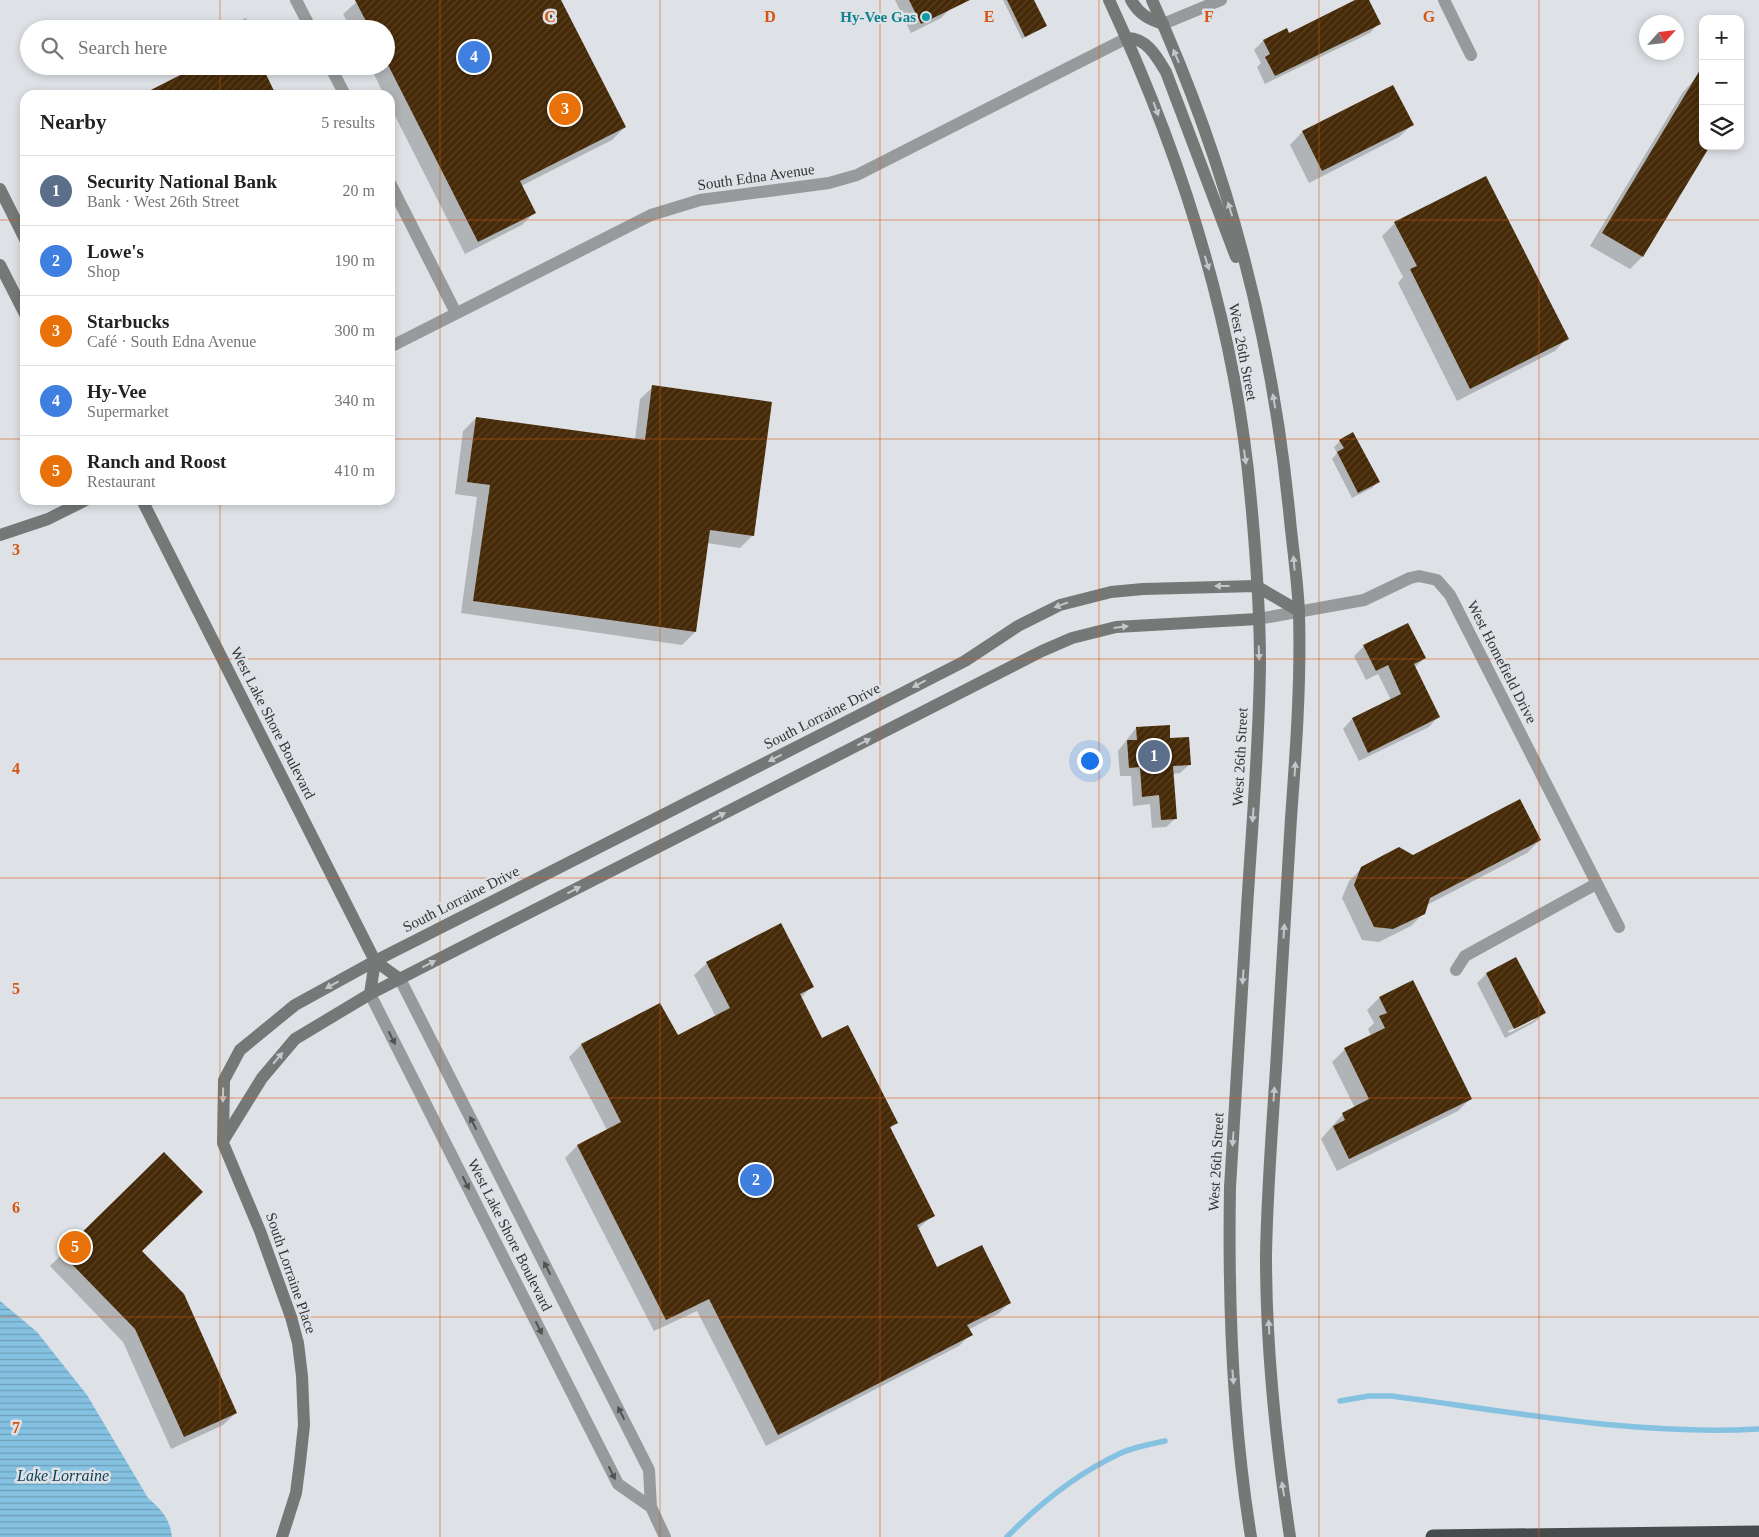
<!DOCTYPE html>
<html lang="en">
<head>
<meta charset="utf-8">
<style>
  :root { --surface:#fff; --page:#f6f6f6; --text:#222; --muted:#767676; --line:#e0e0e0; --accent:#0f766e }
  body { margin:0; font-family:Georgia,serif; background:var(--page); color:var(--text) }
  .controls { position:absolute; right:15px; top:15px; display:grid; overflow:hidden; border-radius:10px; box-shadow:0 2px 8px #0003 }
  .controls button { width:45px; height:45px; display:grid; place-items:center; padding:0; border:0; border-bottom:1px solid var(--line); background:var(--surface); color:var(--text); font:25px sans-serif }
  .compass { position:absolute; left:1639px; top:15px; width:45px; height:45px; border-radius:50%; background:var(--surface); box-shadow:0 2px 8px #0003; rotate:63deg }
  .you { position:absolute; left:1089px; top:760px; width:18px; height:18px; margin:-12px; border:4px solid #fff; border-radius:50%; background:#1a73e8; box-shadow:0 0 0 8px #1a73e833 }
  .badge { display:grid; place-items:center; width:32px; height:32px; border-radius:50%; background:var(--accent); color:#fff; font-size:16px; font-weight:700 }
  .pin { position:absolute; translate:-50% -50%; border:2px solid #fff; box-shadow:0 1px 5px #0006 }
  .list { margin:0; padding:0; list-style:none }
  h2 { display:flex; justify-content:space-between; align-items:center; height:65px; margin:0; padding:0 20px; font-size:21px }
  h2 small { font-size:16px; font-weight:400; color:var(--muted) }
  .list li { display:grid; grid-template-columns:32px 1fr auto; gap:15px; align-items:center; box-sizing:border-box; height:70px; padding:0 20px; border-top:1px solid var(--line) }
  .list b { display:block; font-size:19px; white-space:nowrap }
  .list p { margin:0; font-size:16px; white-space:nowrap; color:var(--muted) }
  .list em { font-size:16px; font-style:normal; color:var(--muted) }
  .icon { flex:none; width:28px; height:28px; fill:none; stroke:currentColor; stroke-width:2; stroke-linecap:round; stroke-linejoin:round }
  .map { position:relative; flex:none; width:1759px; height:1537px; overflow:hidden }
  .search { position:absolute; background:var(--surface); box-shadow:0 2px 8px #0003; left:20px; top:20px; width:375px; height:55px; display:flex; align-items:center; gap:12px; box-sizing:border-box; padding:0 18px; border-radius:28px; color:var(--muted); font-size:19px }
  .panel { position:absolute; background:var(--surface); box-shadow:0 2px 8px #0003; left:20px; top:90px; width:375px; height:415px; border-radius:15px }
  .map>svg:first-child { display:block }
  .water { fill:url(#water-rules) }
  .shadow { fill:#0003; fill-rule:evenodd }
  .lines { fill:none; stroke-linecap:round; stroke-linejoin:round }
  .stream { stroke:#85c2e2; stroke-width:5.5 }
  .building { fill:url(#building-hatch) }
  .street { stroke:#979a9a; stroke-width:12 }
  .secondary { stroke:#747877; stroke-width:12 }
  .highway { stroke:#464c4b; stroke-width:15 }
  .oneway { fill:#c4c7ca }
  .oneway2 { fill:#515353 }
  .grid { fill:none; stroke:#d65510; stroke-width:1; stroke-opacity:0.55 }
  .culture-dot { fill:#0f9aa8; stroke:#dee1e5; stroke-width:2 }
  .labels { text-anchor:middle; dominant-baseline:central; stroke-width:5; stroke-linejoin:round; paint-order:stroke }
  .culture-label { font-size:15px; font-weight:bold; fill:#0d838f; stroke:#dee1e5; text-anchor:end }
  .street-label { font-size:15px; fill:#333435; stroke:#dee1e5 }
  .water-label { font-size:16px; font-style:italic; fill:#093e54; stroke:#dee1e5 }
  .grid-label { font-size:16px; text-anchor:middle; font-weight:bold; fill:#d65510; stroke:#dee1e5; stroke-width:5; stroke-linejoin:round; paint-order:stroke }
</style>
</head>
<body>
<div class="map">
<svg width="1759" height="1537" viewBox="0 0 1759 1537">
  <defs>
    <pattern id="water-rules" width="6" height="5" patternUnits="userSpaceOnUse" patternTransform="scale(1.25)"><rect width="6" height="5" fill="#85c2e2"/><path d="M0 2.5h6" fill="none" stroke="#6d9eb8"/></pattern>
    <pattern id="building-hatch" width="6" height="6" patternUnits="userSpaceOnUse" patternTransform="scale(1.25)"><rect width="6" height="6" fill="#462a08"/><path d="M-1 1l2-2M0 6l6-6M5 7l2-2" fill="none" stroke="#594124"/></pattern>
  </defs>
  <rect width="100%" height="100%" fill="#dee1e5"/>
  <path class="water" d="M0,1301L37,1332L87,1395L148,1498C162,1510 170,1519 172,1537H0Z"/>
  <g class="shadow">
    <polygon points="359,0 560,0 625,127 612,140 521,186 534,213 522,225 465,254 390,106 390,95 384,95 370,66 386,66 386,29 351,29 343,14"/>
    <polygon points="895,0 946,0 950,9 941,18 911,33"/>
    <polygon points="1003,0 1033,0 1046,26 1022,39"/>
    <polygon points="1358,0 1364,0 1379,23 1370,33 1265,84 1257,67 1261,63 1254,50 1263,41 1286,30 1289,34"/>
    <polygon points="246,18 252,29 223,29"/>
    <polygon points="197,66 270,66 272,69 265,76 275,95 144,95"/>
    <polygon points="1695,79 1703,146 1708,146 1642,257 1630,269 1590,246 1683,92"/>
    <polygon points="1393,86 1412,125 1399,137 1309,183 1290,145 1302,132"/>
    <polygon points="1395,223 1567,338 1555,351 1457,401 1398,283 1403,277 1382,236"/>
    <polygon points="653,387 753,535 740,548 707,543 695,632 682,645 461,613 477,497 455,494 463,431 476,418 635,440 640,399"/>
    <polygon points="1340,441 1378,482 1372,488 1352,498 1332,459 1337,453 1334,447"/>
    <polygon points="1364,646 1425,658 1415,667 1438,717 1429,727 1359,761 1343,729 1352,719 1391,700 1378,674 1366,680 1354,656"/>
    <polygon points="1136,728 1169,739 1190,764 1180,773 1172,774 1176,818 1166,827 1152,828 1150,804 1133,806 1131,776 1120,776 1118,751"/>
    <polygon points="1540,840 1527,853 1427,905 1424,913 1411,926 1379,942 1362,940 1342,898 1349,881 1362,868 1413,856"/>
    <path d="M1516,959L1544,1013L1535,1022L1505,1038L1477,983L1486,974ZM1535,1017V1020L1509,1033L1508,1031Z"/>
    <polygon points="707,963 812,986 801,998 821,1040 896,1122 890,1129 933,1215 918,1229 937,1269 1010,1302 998,1314 968,1330 971,1334 959,1346 766,1446 697,1311 654,1331 565,1158 577,1146 607,1130 569,1057 581,1045 677,1037 716,1017 694,975"/>
    <polygon points="1379,998 1471,1098 1458,1111 1337,1171 1321,1139 1343,1114 1355,1108 1332,1062 1344,1050 1371,1036 1368,1029 1374,1023 1367,1010"/>
    <polygon points="164,1153 141,1251 236,1413 223,1425 171,1449 123,1342 50,1266"/>
  </g>
  <g class="lines">
    <g class="stream">
      <path d="M1340,1401L1369,1396H1392C1514,1412 1636,1436 1759,1429"/>
      <path d="M1007,1537C1039,1504 1078,1473 1121,1453C1134,1447 1151,1444 1165,1441"/>
    </g>
  </g>
  <g class="building">
    <polygon points="355,0 561,0 626,127 520,181 536,213 478,242 386,61 386,29 370,29"/>
    <polygon points="909,0 970,0 921,24"/>
    <polygon points="1007,0 1034,0 1047,26 1025,37"/>
    <polygon points="1355,0 1369,0 1381,24 1275,76 1265,57 1270,54 1263,40 1287,28 1289,33"/>
    <polygon points="1703,65 1703,146 1710,146 1643,257 1602,233"/>
    <polygon points="198,66 262,66 276,95 141,95"/>
    <polygon points="1393,85 1414,125 1322,171 1302,131"/>
    <polygon points="1486,176 1569,339 1470,389 1410,269 1417,266 1394,222"/>
    <polygon points="652,385 772,402 754,536 710,530 696,632 473,601 490,485 467,482 476,417 645,440"/>
    <polygon points="1353,432 1380,482 1358,493 1337,452 1344,448 1339,440"/>
    <polygon points="1408,623 1426,658 1414,664 1440,717 1368,753 1352,718 1401,694 1388,665 1376,671 1363,645"/>
    <polygon points="1170,725 1170,738 1189,737 1191,765 1173,766 1177,819 1161,820 1159,795 1142,797 1140,767 1129,768 1127,740 1137,740 1136,727"/>
    <polygon points="1520,799 1541,840 1430,898 1425,914 1393,929 1374,927 1354,885 1361,867 1399,847 1413,855"/>
    <polygon points="781,923 814,987 800,994 822,1038 848,1025 898,1123 890,1127 935,1216 917,1225 937,1267 982,1245 1011,1303 967,1325 973,1335 778,1435 709,1299 666,1320 577,1145 621,1122 581,1044 660,1003 678,1035 730,1008 706,962"/>
    <polygon points="1516,957 1546,1013 1514,1029 1486,973"/>
    <polygon points="1413,980 1472,1099 1349,1159 1333,1126 1345,1120 1342,1113 1369,1099 1344,1048 1385,1028 1379,1016 1387,1013 1379,997"/>
    <polygon points="164,1152 203,1192 142,1251 184,1294 237,1413 184,1437 135,1329 61,1253"/>
  </g>
  <g class="lines">
    <g class="street">
      <polyline points="296,0 311,29"/>
      <polyline points="1444,0 1471,55"/>
      <polyline points="1163,24 1221,0"/>
      <polyline points="330,66 345,95"/>
      <polyline points="390,183 456,313"/>
      <polyline points="390,347 651,215 700,200 829,183 857,175 1127,38"/>
      <polyline points="1258,619 1364,600 1410,578 1419,576 1437,580 1450,595 1619,927"/>
      <polyline points="1456,970 1465,956 1596,884"/>
      <polyline points="400,979 649,1470 651,1507 665,1537"/>
      <polyline points="370,994 618,1484 651,1507"/>
    </g>
    <g class="secondary">
      <path d="M1109,0C1182,157 1236,328 1251,501C1256,555 1260,611 1260,665C1259,746 1252,827 1247,908C1241,1001 1236,1094 1230,1187C1228,1304 1232,1421 1251,1537"/>
      <path d="M1131,0C1139,14 1148,19 1163,24"/>
      <path d="M1152,0C1227,164 1273,341 1290,520C1293,551 1298,583 1299,614C1301,682 1296,750 1291,818C1286,901 1281,985 1276,1068C1272,1131 1267,1193 1266,1256C1266,1350 1276,1444 1290,1537"/>
      <path d="M1127,38C1147,38 1157,57 1166,72L1236,257"/>
      <polyline points="0,189 25,239"/>
      <polyline points="0,265 25,314"/>
      <polyline points="142,500 375,961 400,979"/>
      <polyline points="0,535 48,519 86,500"/>
      <polyline points="370,994 375,961"/>
      <polyline points="223,1141 262,1078 295,1039 370,994 1042,651 1072,638 1116,627 1258,619"/>
      <polyline points="282,1537 296,1493 300,1462 304,1425 302,1376 298,1343 291,1317 260,1231 223,1143 224,1080 240,1050 295,1005 375,961 832,729 965,661 1018,626 1060,605 1111,592 1143,589 1256,586 1299,611"/>
    </g>
    <polyline class="highway" points="1433,1537 1759,1533"/>
  </g>
  <defs><path id="oneway-solid" d="M-6-.8H1V-3.2L6.5 0L1 3.2V.8H-6Z" transform="scale(1.25)"/></defs>
  <g class="oneway">
    <use href="#oneway-solid" transform="translate(1176 56) rotate(-113)"/>
    <use href="#oneway-solid" transform="translate(1156 109) rotate(70)"/>
    <use href="#oneway-solid" transform="translate(1230 209) rotate(-107)"/>
    <use href="#oneway-solid" transform="translate(1207 263) rotate(73)"/>
    <use href="#oneway-solid" transform="translate(1274 401) rotate(-100)"/>
    <use href="#oneway-solid" transform="translate(1245 457) rotate(82)"/>
    <use href="#oneway-solid" transform="translate(1294 563) rotate(-95)"/>
    <use href="#oneway-solid" transform="translate(1222 586) rotate(-180)"/>
    <use href="#oneway-solid" transform="translate(1061 605) rotate(160)"/>
    <use href="#oneway-solid" transform="translate(1121 627) rotate(-7)"/>
    <use href="#oneway-solid" transform="translate(1259 653) rotate(88)"/>
    <use href="#oneway-solid" transform="translate(919 684) rotate(152)"/>
    <use href="#oneway-solid" transform="translate(864 742) rotate(-27)"/>
    <use href="#oneway-solid" transform="translate(775 758) rotate(153)"/>
    <use href="#oneway-solid" transform="translate(1295 769) rotate(-86)"/>
    <use href="#oneway-solid" transform="translate(1253 815) rotate(94)"/>
    <use href="#oneway-solid" transform="translate(719 816) rotate(-27)"/>
    <use href="#oneway-solid" transform="translate(574 890) rotate(-27)"/>
    <use href="#oneway-solid" transform="translate(1284 931) rotate(-86)"/>
    <use href="#oneway-solid" transform="translate(429 964) rotate(-27)"/>
    <use href="#oneway-solid" transform="translate(1243 977) rotate(94)"/>
    <use href="#oneway-solid" transform="translate(332 985) rotate(151)"/>
    <use href="#oneway-solid" transform="translate(278 1058) rotate(-50)"/>
    <use href="#oneway-solid" transform="translate(1274 1094) rotate(-86)"/>
    <use href="#oneway-solid" transform="translate(223 1095) rotate(91)"/>
    <use href="#oneway-solid" transform="translate(1233 1139) rotate(94)"/>
    <use href="#oneway-solid" transform="translate(1269 1327) rotate(-93)"/>
    <use href="#oneway-solid" transform="translate(1233 1377) rotate(85)"/>
    <use href="#oneway-solid" transform="translate(1283 1489) rotate(-99)"/>
  </g>
  <g class="oneway2">
    <use href="#oneway-solid" transform="translate(392 1038) rotate(63)"/>
    <use href="#oneway-solid" transform="translate(473 1123) rotate(-117)"/>
    <use href="#oneway-solid" transform="translate(466 1183) rotate(63)"/>
    <use href="#oneway-solid" transform="translate(547 1268) rotate(-117)"/>
    <use href="#oneway-solid" transform="translate(539 1328) rotate(63)"/>
    <use href="#oneway-solid" transform="translate(621 1413) rotate(-117)"/>
    <use href="#oneway-solid" transform="translate(612 1473) rotate(63)"/>
  </g>
  <path class="grid" d="M220,0V29M440,0V1537M660,0V1537M880,0V1537M1099,0V1537M1319,0V1537M1539,0V1537M220,66V95M0,220H25M390,220H1759M0,439H25M390,439H1759M220,500V1537M0,659H1759M0,878H1759M0,1098H1759M0,1317H1759"/>
  <circle class="culture-dot" cx="926" cy="17" r="5"/>
  <g class="labels">
    <g class="culture-label">
      <text x="916" y="17">Hy-Vee Gas</text>
    </g>
    <g class="street-label">
      <text transform="translate(756 177) rotate(-8)">South Edna Avenue</text>
      <text transform="translate(1243 352) rotate(79)">West 26th Street</text>
      <text transform="translate(1502 662) rotate(63)">West Homefield Drive</text>
      <text transform="translate(822 716) rotate(-27)">South Lorraine Drive</text>
      <text transform="translate(273 723) rotate(63)">West Lake Shore Boulevard</text>
      <text transform="translate(1240 757) rotate(-87)">West 26th Street</text>
      <text transform="translate(461 899) rotate(-27)">South Lorraine Drive</text>
      <text transform="translate(1216 1162) rotate(-87)">West 26th Street</text>
      <text transform="translate(510 1235) rotate(63)">West Lake Shore Boulevard</text>
      <text transform="translate(291 1273) rotate(71)">South Lorraine Place</text>
    </g>
    <g class="water-label">
      <text x="63" y="1475">Lake Lorraine</text>
    </g>
  </g>
  <g class="grid-label">
    <text x="550" y="22">C</text>
    <text x="770" y="22">D</text>
    <text x="989" y="22">E</text>
    <text x="1209" y="22">F</text>
    <text x="1429" y="22">G</text>
    <text x="16" y="555">3</text>
    <text x="16" y="774">4</text>
    <text x="16" y="994">5</text>
    <text x="16" y="1213">6</text>
    <text x="16" y="1433">7</text>
  </g>
</svg>
<div class="controls">
<button>+</button>
<button>−</button>
<button><svg class="icon" aria-label="layers" viewBox="0 0 24 24"><path d="M12 4l9 5-9 5-9-5zM3 14l9 5 9-5"/></svg></button>
</div>
<svg class="compass" viewBox="-18 -18 36 36"><path d="M0-13l5 13h-10z" fill="#e53935"/><path d="M0 13l5-13h-10z" fill="#767676"/></svg>
<div class="you"></div>
<div class="pin badge" style="left:1154px;top:756px;background:#5c6f8a">1</div>
<div class="pin badge" style="left:756px;top:1180px;background:#3f7fe0">2</div>
<div class="pin badge" style="left:565px;top:109px;background:#e8710a">3</div>
<div class="pin badge" style="left:474px;top:57px;background:#3f7fe0">4</div>
<div class="pin badge" style="left:75px;top:1247px;background:#e8710a">5</div>
<div class="search"><svg class="icon" aria-label="search" viewBox="0 0 24 24"><circle cx="10" cy="10" r="6"/><path d="M15 15l6 6"/></svg>Search here</div>
<section class="panel">
<h2>Nearby<small>5 results</small></h2>
<ul class="list">
<li><span class="badge" style="background:#5c6f8a">1</span><div><b>Security National Bank</b><p>Bank · West 26th Street</p></div><em>20 m</em></li>
<li><span class="badge" style="background:#3f7fe0">2</span><div><b>Lowe's</b><p>Shop</p></div><em>190 m</em></li>
<li><span class="badge" style="background:#e8710a">3</span><div><b>Starbucks</b><p>Café · South Edna Avenue</p></div><em>300 m</em></li>
<li><span class="badge" style="background:#3f7fe0">4</span><div><b>Hy-Vee</b><p>Supermarket</p></div><em>340 m</em></li>
<li><span class="badge" style="background:#e8710a">5</span><div><b>Ranch and Roost</b><p>Restaurant</p></div><em>410 m</em></li>
</ul>
</section>
</div>
</body>
</html>
